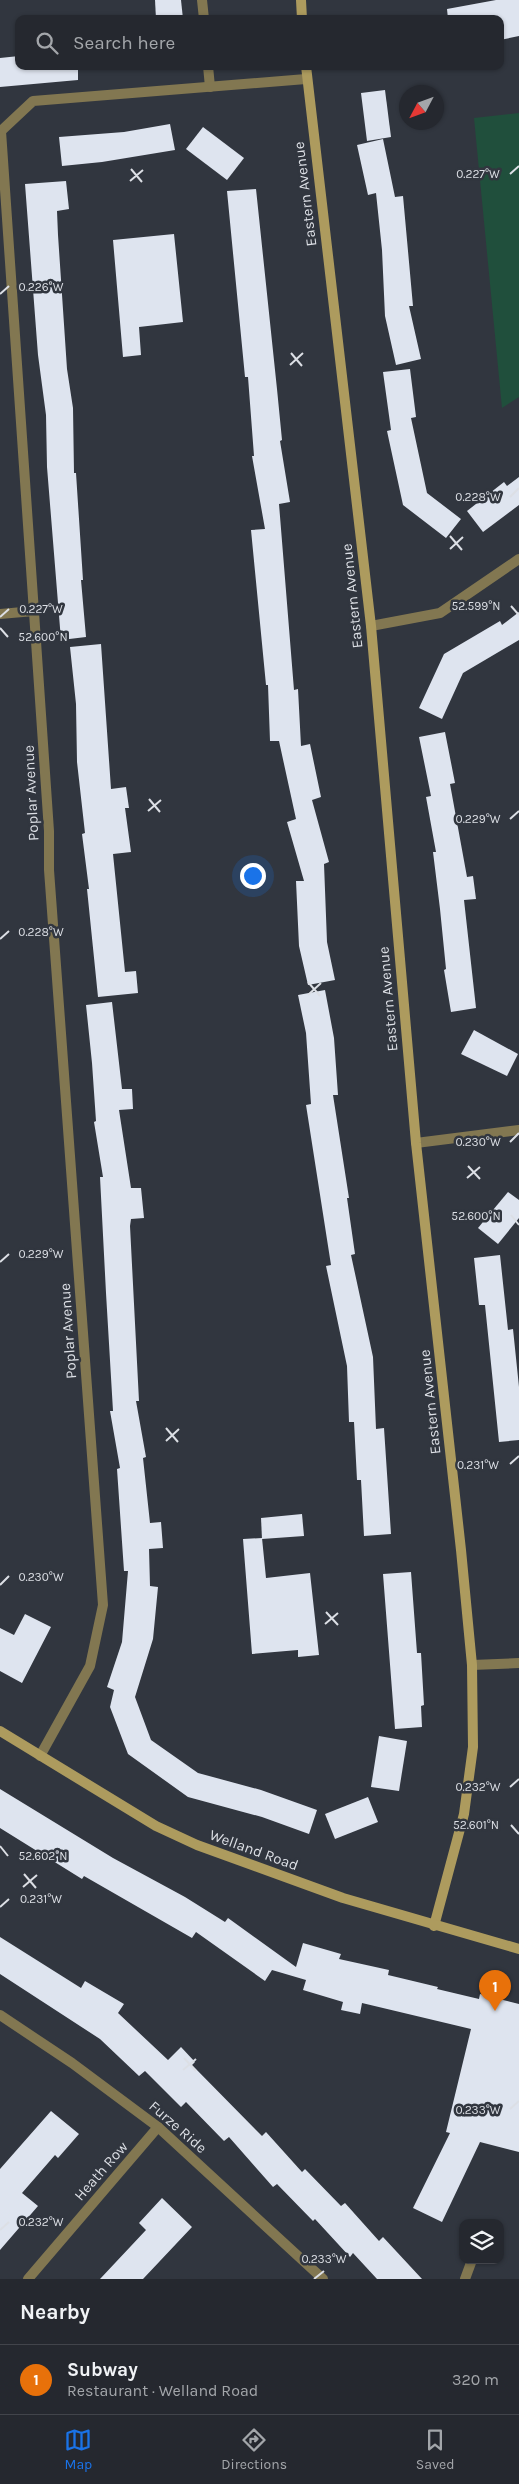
<!DOCTYPE html>
<html lang="en">
<head>
<meta charset="utf-8">
<style>
  :root { --surface:#25282f; --page:#31343b; --text:#f1f3f6; --muted:#a3a6aa; --line:#42444b; --accent:#1a73e8 }
  body { margin:0; font-family:Karla,sans-serif; background:var(--page); color:var(--text) }
  .controls { position:absolute; right:15px; bottom:15px; display:grid; overflow:hidden; border-radius:10px; box-shadow:0 1px 4px #0004 }
  .controls button { width:45px; height:45px; display:grid; place-items:center; padding:0; border:0; border-bottom:1px solid var(--line); background:var(--surface); color:var(--text); font:25px sans-serif }
  .compass { position:absolute; left:399px; top:85px; width:45px; height:45px; border-radius:50%; background:var(--surface); box-shadow:0 1px 4px #0004; rotate:229deg }
  .you { position:absolute; left:252px; top:875px; width:18px; height:18px; margin:-12px; border:4px solid #fff; border-radius:50%; background:#1a73e8; box-shadow:0 0 0 8px #1a73e833 }
  .badge { display:grid; place-items:center; width:32px; height:32px; border-radius:50%; background:var(--accent); color:#fff; font-size:16px; font-weight:700 }
  .pin { position:absolute; translate:-50% -41px; filter:drop-shadow(0 1px 2px #0008) }
  .pin::after { content:''; position:absolute; top:26px; width:18px; height:15px; background:inherit; clip-path:polygon(0 0,100% 0,50% 100%) }
  .list { margin:0; padding:0; list-style:none }
  h2 { display:flex; justify-content:space-between; align-items:center; height:65px; margin:0; padding:0 20px; font-size:21px }
  h2 small { font-size:16px; font-weight:400; color:var(--muted) }
  .list li { display:grid; grid-template-columns:32px 1fr auto; gap:15px; align-items:center; box-sizing:border-box; height:70px; padding:0 20px; border-top:1px solid var(--line) }
  .list b { display:block; font-size:19px; white-space:nowrap }
  .list p { margin:0; font-size:16px; white-space:nowrap; color:var(--muted) }
  .list em { font-size:16px; font-style:normal; color:var(--muted) }
  .icon { flex:none; width:28px; height:28px; fill:none; stroke:currentColor; stroke-width:2; stroke-linecap:round; stroke-linejoin:round }
  .map { position:relative; flex:none; width:519px; height:2279px; overflow:hidden }
  .search { position:absolute; background:var(--surface); box-shadow:0 1px 4px #0004; left:15px; right:15px; top:15px; height:55px; display:flex; align-items:center; gap:12px; box-sizing:border-box; padding:0 18px; border-radius:10px; color:var(--muted); font-size:19px }
  .sheet { height:135px; background:var(--surface) }
  nav { display:flex; justify-content:space-around; align-items:center; box-sizing:border-box; height:70px; border-top:1px solid var(--line); background:var(--surface); font-size:14px; color:var(--muted) }
  nav a { display:grid; justify-items:center; gap:2px }
  nav .on { color:var(--accent) }
  .map>svg:first-child { display:block }
  .green { fill:#204f3c }
  .building { fill:#dee4ef }
  .lines { fill:none; stroke-linecap:round; stroke-linejoin:round }
  .street { stroke:#827751; stroke-width:10 }
  .secondary { stroke:#ad9b5e; stroke-width:10 }
  .ticks { fill:none; stroke:#dcdfe5; stroke-width:2 }
  .labels { text-anchor:middle; dominant-baseline:central; stroke-width:5; stroke-linejoin:round; paint-order:stroke }
  .street-label { font-size:15px; fill:#dcdfe5; stroke:#31363f }
  .ticks-label { font-size:12px; text-anchor:middle; fill:#dcdfe5; stroke:#31363f; stroke-width:5; stroke-linejoin:round; paint-order:stroke }
</style>
</head>
<body>
<div class="map">
<svg width="519" height="2279" viewBox="0 0 519 2279">
  <rect width="100%" height="100%" fill="#31363f"/>
  <polygon class="green" points="519,113 519,397 502,408 474,118"/>
  <g class="building">
    <polygon points="155,0 181,0 183,19 156,19"/>
    <polygon points="496,0 519,0 519,36 500,40 500,19 448,19 447,9"/>
    <polygon points="19,56 19,66 78,66 78,80 0,87 0,58"/>
    <polygon points="385,90 391,137 367,141 361,93"/>
    <polygon points="170,124 175,150 102,162 62,166 59,137 124,132"/>
    <polygon points="203,127 244,158 227,180 186,149"/>
    <polygon points="383,139 395,197 403,196 413,306 409,306 421,359 396,365 385,316 382,250 376,193 368,195 357,145"/>
    <polygon points="66,181 69,209 57,211 58,235 67,369 73,408 74,473 76,473 83,580 81,580 86,637 61,640 47,467 46,415 38,355 25,184"/>
    <polygon points="256,189 277,389 282,440 280,441 290,502 279,504 294,690 298,689 301,746 310,744 321,797 312,800 329,862 324,864 327,942 335,980 308,985 299,946 296,881 304,881 287,822 296,819 279,741 270,741 268,685 266,685 251,530 265,529 252,456 254,456 248,377 245,377 227,191"/>
    <polygon points="174,234 183,322 139,327 141,355 123,357 113,240"/>
    <polygon points="410,369 416,417 411,418 427,493 461,519 446,538 403,505 387,431 391,430 383,372"/>
    <polygon points="519,477 519,505 483,532 467,511 504,482 507,486"/>
    <polygon points="519,612 519,640 463,673 442,719 419,708 444,654 500,621 502,625"/>
    <polygon points="101,644 111,789 126,787 129,808 125,808 131,852 113,854 125,972 136,971 138,993 98,997 87,889 89,889 82,834 85,833 77,762 76,704 70,647"/>
    <polygon points="445,732 455,783 450,784 467,877 473,876 476,899 464,900 476,1008 451,1012 444,970 446,969 440,909 433,852 436,852 426,797 431,796 419,737"/>
    <polygon points="325,990 334,1038 338,1095 333,1095 349,1198 347,1198 355,1254 351,1255 373,1357 376,1429 384,1428 391,1534 364,1536 361,1480 357,1480 354,1422 349,1422 347,1366 326,1266 331,1265 306,1105 311,1104 306,1033 298,995"/>
    <polygon points="112,1002 122,1089 132,1089 133,1109 119,1110 131,1188 141,1188 144,1218 131,1219 130,1226 139,1401 136,1401 146,1457 143,1458 150,1523 161,1522 163,1548 149,1549 150,1586 158,1587 153,1639 135,1697 151,1740 198,1773 261,1790 317,1810 309,1834 262,1817 188,1797 128,1754 110,1707 114,1690 107,1687 122,1642 128,1571 124,1571 117,1469 120,1468 110,1411 113,1411 106,1293 100,1177 103,1177 94,1122 96,1121 92,1063 86,1005"/>
    <polygon points="474,1030 518,1054 507,1076 461,1054"/>
    <polygon points="508,1192 519,1200 519,1218 498,1244 478,1228"/>
    <polygon points="500,1255 508,1330 513,1329 519,1387 519,1440 499,1442 485,1305 479,1305 474,1258"/>
    <polygon points="302,1514 304,1536 262,1539 261,1518"/>
    <polygon points="262,1538 266,1578 310,1573 319,1655 298,1657 298,1650 252,1654 243,1539"/>
    <polygon points="411,1572 417,1653 421,1653 424,1705 421,1706 422,1727 395,1729 383,1574"/>
    <polygon points="25,1614 51,1627 22,1683 0,1671 0,1628 14,1635"/>
    <polygon points="379,1736 407,1741 399,1791 371,1787"/>
    <polygon points="0,1789 113,1858 185,1897 225,1922 228,1918 296,1967 303,1943 341,1954 339,1959 389,1970 388,1975 438,1987 437,1989 479,1999 480,1994 519,2004 519,2152 480,2142 442,2222 413,2208 450,2133 446,2132 471,2029 362,2003 360,2014 341,2010 343,2002 303,1990 306,1980 272,1970 265,1981 196,1932 192,1938 84,1876 82,1879 0,1828"/>
    <polygon points="368,1797 378,1822 335,1839 325,1814"/>
    <polygon points="0,1937 81,1988 85,1981 124,2004 118,2013 168,2060 181,2047 195,2062 192,2065 262,2136 266,2132 302,2172 305,2169 341,2206 345,2203 379,2241 383,2237 422,2279 377,2279 353,2253 350,2257 315,2219 313,2221 277,2184 273,2187 229,2137 224,2141 186,2102 181,2107 145,2071 139,2076 100,2039 0,1974"/>
    <polygon points="51,2111 79,2134 58,2158 55,2155 22,2193 38,2206 0,2250 0,2169"/>
    <polygon points="162,2198 192,2227 143,2279 100,2279 146,2230 139,2223"/>
  </g>
  <g class="lines">
    <g class="street">
      <polyline points="202,0 204,19"/>
      <polyline points="208,66 210,87"/>
      <polyline points="0,614 34,611"/>
      <polyline points="371,626 440,613 519,559"/>
      <polyline points="416,1143 519,1130"/>
      <polyline points="472,1665 519,1663"/>
      <polyline points="40,1756 90,1666 103,1605 49,870 49,831 1,131 33,101 306,79"/>
      <polyline points="0,2015 72,2063 158,2127 323,2279"/>
      <polyline points="28,2279 158,2127"/>
      <polyline points="465,2279 472,2260"/>
    </g>
    <g class="secondary">
      <polyline points="301,0 302,19"/>
      <polyline points="306,66 371,626 416,1143 461,1550 472,1665 473,1747 464,1814 434,1926"/>
      <polyline points="0,1731 156,1826 197,1845 343,1898 519,1949"/>
    </g>
  </g>
  <path class="ticks" d="M131,169L142,182M510,174L519,166M130,181L143,170M0,294L9,286M291,353L302,366M290,365L303,353M510,497L519,488M450,536L462,550M450,549L463,537M511,606L519,615M0,617L9,609M0,628L8,637M149,799L160,812M148,811L161,800M510,819L519,811M0,939L9,931M308,982L320,996M308,995L321,983M510,1142L519,1133M468,1166L480,1179M467,1178L480,1167M511,1215L519,1225M0,1262L9,1254M166,1428L178,1442M166,1441L179,1429M510,1464L519,1456M0,1585L9,1576M326,1612L338,1625M325,1624L338,1613M510,1787L519,1779M511,1825L519,1834M0,1846L8,1856M24,1874L36,1888M23,1887L37,1875M0,1907L9,1899M184,2058L196,2071M183,2070L196,2059M510,2109L519,2101M0,2230L9,2222M314,2279L324,2271"/>
  <g class="labels">
    <g class="street-label">
      <text transform="translate(305 194) rotate(-97)">Eastern Avenue</text>
      <text transform="translate(352 596) rotate(-96)">Eastern Avenue</text>
      <text transform="translate(31 793) rotate(-93)">Poplar Avenue</text>
      <text transform="translate(388 999) rotate(-95)">Eastern Avenue</text>
      <text transform="translate(68 1331) rotate(-94)">Poplar Avenue</text>
      <text transform="translate(430 1402) rotate(-96)">Eastern Avenue</text>
      <text transform="translate(254 1850) rotate(20)">Welland Road</text>
      <text transform="translate(178 2127) rotate(41)">Furze Ride</text>
      <text transform="translate(101 2171) rotate(-49)">Heath Row</text>
    </g>
  </g>
  <g class="ticks-label">
    <text x="478" y="178">0.227°W</text>
    <text x="41" y="291">0.226°W</text>
    <text x="478" y="501">0.228°W</text>
    <text x="476" y="610">52.599°N</text>
    <text x="41" y="613">0.227°W</text>
    <text x="43" y="641">52.600°N</text>
    <text x="478" y="823">0.229°W</text>
    <text x="41" y="936">0.228°W</text>
    <text x="478" y="1146">0.230°W</text>
    <text x="476" y="1220">52.600°N</text>
    <text x="41" y="1258">0.229°W</text>
    <text x="478" y="1469">0.231°W</text>
    <text x="41" y="1581">0.230°W</text>
    <text x="478" y="1791">0.232°W</text>
    <text x="476" y="1829">52.601°N</text>
    <text x="43" y="1860">52.602°N</text>
    <text x="41" y="1903">0.231°W</text>
    <text x="478" y="2114">0.233°W</text>
    <text x="41" y="2226">0.232°W</text>
    <text x="324" y="2263">0.233°W</text>
  </g>
</svg>
<div class="controls">
<button><svg class="icon" aria-label="layers" viewBox="0 0 24 24"><path d="M12 4l9 5-9 5-9-5zM3 14l9 5 9-5"/></svg></button>
</div>
<svg class="compass" viewBox="-18 -18 36 36"><path d="M0-13l5 13h-10z" fill="#e53935"/><path d="M0 13l5-13h-10z" fill="#a3a6aa"/></svg>
<div class="you"></div>
<div class="pin badge" style="left:495px;top:2011px;background:#e8710a">1</div>
<div class="search"><svg class="icon" aria-label="search" viewBox="0 0 24 24"><circle cx="10" cy="10" r="6"/><path d="M15 15l6 6"/></svg>Search here</div>
</div>
<section class="sheet">
<h2>Nearby<small></small></h2>
<ul class="list">
<li><span class="badge" style="background:#e8710a">1</span><div><b>Subway</b><p>Restaurant · Welland Road</p></div><em>320 m</em></li>
</ul>
</section>
<nav>
<a class="on"><svg class="icon" aria-label="map" viewBox="0 0 24 24"><path d="M3 6l6-2 6 2 6-2v14l-6 2-6-2-6 2zM9 4v14M15 6v14"/></svg>Map</a>
<a><svg class="icon" aria-label="directions" viewBox="0 0 24 24"><path d="M12 3l9 9-9 9-9-9zM9 14v-3h6M13 9l2 2-2 2"/></svg>Directions</a>
<a><svg class="icon" aria-label="saved" viewBox="0 0 24 24"><path d="M7 4h10v16l-5-4-5 4z"/></svg>Saved</a>
</nav>
</body>
</html>
